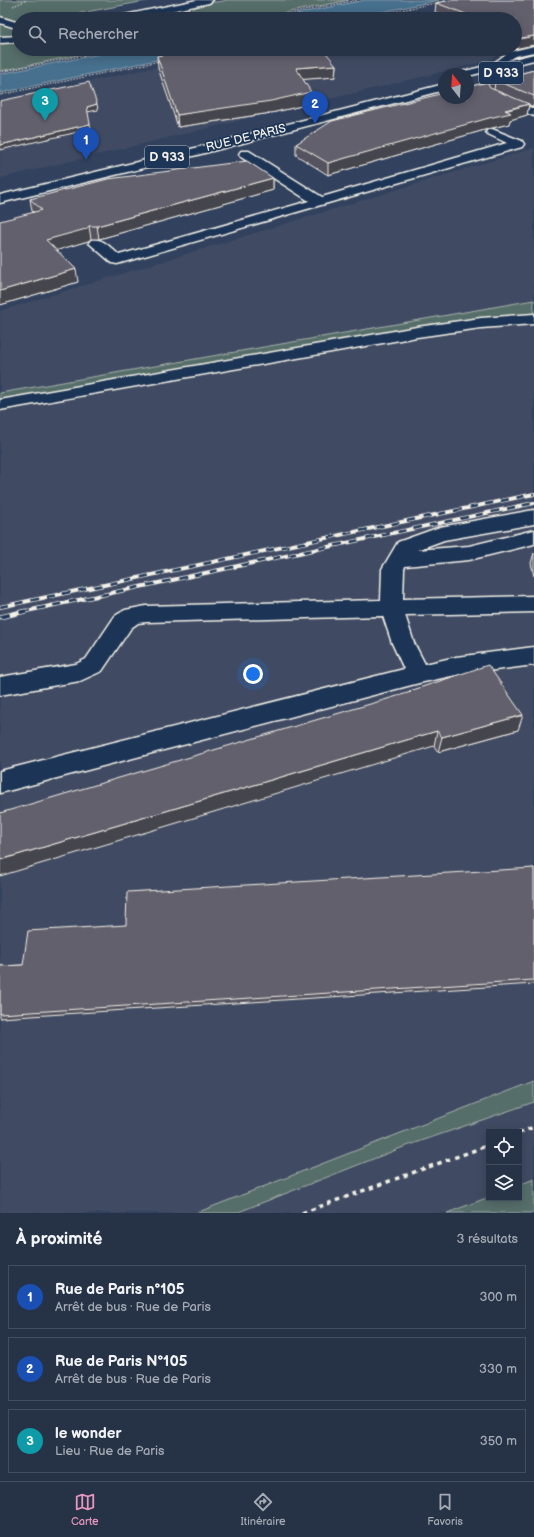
<!DOCTYPE html>
<html lang="fr">
<head>
<meta charset="utf-8">
<style>
  :root { --surface:#263246; --page:#323e51; --text:#f1f3f6; --muted:#a4aab3; --line:#424d5f; --accent:#e797bd }
  body { margin:0; font-family:"Balsamiq Sans",sans-serif; background:var(--page); color:var(--text) }
  .controls { position:absolute; right:12px; bottom:12px; display:grid; overflow:hidden; border-radius:0px; box-shadow:0 2px 10px #0003 }
  .controls button { width:36px; height:36px; display:grid; place-items:center; padding:0; border:0; border-bottom:1px solid var(--line); background:var(--surface); color:var(--text); font:20px sans-serif }
  .compass { position:absolute; left:438px; top:68px; width:36px; height:36px; border-radius:50%; background:var(--surface); box-shadow:0 2px 10px #0003; rotate:343deg }
  .you { position:absolute; left:253px; top:674px; width:14px; height:14px; margin:-10px; border:3px solid #fff; border-radius:50%; background:#1a73e8; box-shadow:0 0 0 6px #1a73e833 }
  .badge { display:grid; place-items:center; width:26px; height:26px; border-radius:50%; background:var(--accent); color:#fff; font-size:13px; font-weight:700 }
  .pin { position:absolute; translate:-50% -33px; filter:drop-shadow(0 1px 2px #0008) }
  .pin::after { content:''; position:absolute; top:21px; width:14px; height:12px; background:inherit; clip-path:polygon(0 0,100% 0,50% 100%) }
  .list { margin:0; padding:0; list-style:none }
  h2 { display:flex; justify-content:space-between; align-items:center; height:52px; margin:0; padding:0 16px; font-size:17px }
  h2 small { font-size:13px; font-weight:400; color:var(--muted) }
  .list li { display:grid; grid-template-columns:26px 1fr auto; gap:12px; align-items:center; box-sizing:border-box; height:64px; margin:0 8px 8px; padding:0 8px; border:1px solid var(--line); border-radius:0px }
  .list b { display:block; font-size:15px; white-space:nowrap }
  .list p { margin:0; font-size:13px; white-space:nowrap; color:var(--muted) }
  .list em { font-size:13px; font-style:normal; color:var(--muted) }
  .icon { flex:none; width:22px; height:22px; fill:none; stroke:currentColor; stroke-width:2; stroke-linecap:round; stroke-linejoin:round }
  .map { position:relative; flex:none; width:534px; height:1213px; overflow:hidden }
  .search { position:absolute; background:var(--surface); box-shadow:0 2px 10px #0003; left:12px; right:12px; top:12px; height:44px; display:flex; align-items:center; gap:10px; box-sizing:border-box; padding:0 14px; border-radius:22px; color:var(--muted); font-size:15px }
  .sheet { height:268px; background:var(--surface) }
  nav { display:flex; justify-content:space-around; align-items:center; box-sizing:border-box; height:56px; border-top:1px solid var(--line); background:var(--surface); font-size:11px; color:var(--muted) }
  nav a { display:grid; justify-items:center; gap:2px }
  nav .on { color:var(--accent) }
  .map>svg:first-child { display:block }
  .built { fill:#414b63; fill-rule:evenodd }
  .green { fill:#576e6a; stroke:#a6b0a9 }
  .water { fill:#466f8e; stroke:#8ca3b2 }
  .lines { fill:none; stroke-linecap:round; stroke-linejoin:round }
  .minor-casing { stroke:#f4f1e8; stroke-width:3 }
  .major-casing { stroke:#f4f1e8; stroke-width:3 }
  .path-far1 { stroke:#f4f1e8; stroke-width:1; stroke-dasharray:1.5 1.5; stroke-linecap:butt }
  .path { stroke:#f4f1e8; stroke-width:3.5; stroke-dasharray:4.5 4.5; stroke-linecap:butt }
  .minor { fill:#1d3557; fill-rule:evenodd }
  .major { fill:#1d3557; fill-rule:evenodd }
  .rail-far1-casing { stroke:#f4f1e8; stroke-width:4 }
  .rail-casing { stroke:#f4f1e8; stroke-width:5 }
  .rail-far1 { stroke:#1d3557; stroke-width:2.5; stroke-dasharray:8; stroke-linecap:butt }
  .rail { stroke:#1d3557; stroke-width:3.5; stroke-dasharray:10; stroke-linecap:butt }
  .wall { fill:#55535f; stroke:#f4f1e8 }
  .shaded-wall { fill:#45444d; stroke:#f4f1e8 }
  .building { fill:#63616e; stroke:#f4f1e8 }
  .labels { text-anchor:middle; dominant-baseline:central; stroke-width:3.5; stroke-linejoin:round; paint-order:stroke }
  .far-street-label { font-size:12px; fill:#f4f1e8; stroke:#1d3557 }
  .shield { fill:#1d3557; stroke:#b4b9bc; stroke-width:1 }
  .shield-label { font-size:13px; font-weight:bold; fill:#f4f1e8 }
</style>
</head>
<body>
<div class="map">
<svg width="534" height="1213" viewBox="0 0 534 1213">
  <rect width="100%" height="100%" fill="#32425e"/>
  <filter id="ink" filterUnits="userSpaceOnUse"><feTurbulence type="fractalNoise" baseFrequency=".025" numOctaves="2"/><feDisplacementMap in="SourceGraphic" scale="8" xChannelSelector="R" yChannelSelector="G"/><feConvolveMatrix kernelMatrix="1 2 1 2 8 2 1 2 1" color-interpolation-filters="sRGB"/></filter>
  <g filter="url(#ink)">
    <g class="built">
      <polygon points="416,11 435,19 381,19"/>
      <polygon points="241,49 495,49 502,53 487,61 0,178 0,101"/>
      <path d="M534,148V1213H0V311ZM489,1132H519V1198H489Z"/>
    </g>
    <g class="green">
      <polygon points="0,0 151,0 64,16 63,19 19,19 19,49 107,49 0,71"/>
      <path d="M228,0H349L255,19H149L191,11C196,3 219,2 228,0Z"/>
      <polygon points="534,300 534,316 0,401 0,393"/>
      <polygon points="534,1081 534,1102 401,1148 236,1213 196,1213"/>
      <polygon points="534,1179 534,1213 447,1213 489,1197 489,1198 519,1198 519,1185"/>
    </g>
    <g class="water">
      <polygon points="365,0 439,0 349,19 272,19"/>
      <polygon points="125,49 208,49 0,93 0,74"/>
    </g>
    <g class="lines">
      <defs>
        <g id="minor">
          <polygon points="197,0 213,0 209,3 133,19 115,19 120,16"/>
          <polygon points="0,17 19,23 19,29 0,23"/>
          <polygon points="19,36 19,42 0,43 0,37"/>
          <polygon points="534,46 534,52 515,56 499,66 494,63 509,52"/>
          <polygon points="500,95 534,109 534,116 496,100 495,98"/>
          <path d="M492,129L522,141L524,144L522,147L117,264L112,263L89,243L91,240C102,237 111,248 119,255L309,201L241,157L239,154L241,151H249L322,197L507,143L488,134L486,132L488,130Z"/>
          <polygon points="534,314 534,324 481,328 417,337 0,410 0,400 417,327 481,318"/>
          <polygon points="534,510 534,524 444,540 417,550 469,546 534,530 534,544 469,560 405,566 404,569 403,599 534,596 534,612 405,615 414,643 425,664 456,657 534,647 534,665 456,675 419,683 0,793 0,771 404,669 392,643 383,616 146,622 138,623 131,628 102,671 80,681 0,695 0,677 76,664 86,659 115,616 125,610 146,606 381,600 382,569 398,542 440,527"/>
        </g>
        <g id="major">
          <polygon points="534,54 534,60 468,76 468,74 460,74 461,72"/>
          <polygon points="444,84 444,90 197,155 0,203 0,195 191,149"/>
        </g>
      </defs>
      <use href="#minor" class="minor-casing"/>
      <use href="#major" class="major-casing"/>
      <g class="path-far1">
        <polyline points="13,6 27,0"/>
        <polyline points="264,19 357,0"/>
        <polyline points="359,19 449,0"/>
        <polyline points="0,72 116,49"/>
        <polyline points="0,95 160,61"/>
      </g>
      <g class="path">
        <polyline points="519,1133 534,1127"/>
        <polyline points="302,1213 489,1145"/>
      </g>
      <use href="#minor" class="minor"/>
      <use href="#major" class="major"/>
      <defs>
        <g id="rail-far1">
          <polyline points="0,607 534,494"/>
          <polyline points="22,612 534,503"/>
        </g>
        <polyline id="rail" points="0,617 26,611"/>
      </defs>
      <use href="#rail-far1" class="rail-far1-casing"/>
      <use href="#rail" class="rail-casing"/>
      <use href="#rail-far1" class="rail-far1"/>
      <use href="#rail" class="rail"/>
    </g>
    <g class="wall">
      <polygon points="534,0 534,45 514,49 513,49 515,49 515,19 453,19 435,12 436,3"/>
      <polygon points="157,56 336,65 335,77 303,79 310,104 271,113 178,127 158,68"/>
      <polygon points="534,70 534,107 529,105 527,115 510,120 509,124 488,129 328,175 296,155 296,144 468,87"/>
      <polygon points="273,178 273,190 99,239 91,239 88,241 57,250 78,282 0,305 34,212 32,211 30,199"/>
      <polygon points="534,553 534,576 531,563"/>
      <polygon points="410,691 518,730 438,752 434,746 410,692"/>
      <polygon points="534,868 534,984 0,1018 0,966 23,965 126,925"/>
    </g>
    <g class="shaded-wall">
      <polygon points="534,36 534,45 514,49 515,49 515,40"/>
      <polygon points="336,65 335,77 296,80 296,68"/>
      <polygon points="495,80 494,91 489,92 488,84 490,81"/>
      <polygon points="311,92 310,104 271,113 178,127 177,115"/>
      <polygon points="97,104 98,110 87,112 87,107"/>
      <polygon points="529,104 527,115 510,120 509,124 488,129 328,175 328,163"/>
      <polygon points="90,124 91,129 0,150 0,145"/>
      <polygon points="273,178 273,190 99,239 97,226"/>
      <polygon points="89,226 91,239 88,241 48,253 46,240"/>
      <polygon points="76,269 78,282 0,305 0,291"/>
      <polygon points="523,715 518,730 438,752 442,737"/>
      <polygon points="437,731 434,746 0,876 0,860"/>
    </g>
    <g class="building">
      <polygon points="451,0 534,0 534,36 515,39 515,19 478,19 474,17 436,3"/>
      <polygon points="192,49 323,49 336,65 296,68 311,92 271,101 177,115 157,56"/>
      <polygon points="534,70 534,96 495,80 490,81 488,84 490,88 529,104 505,110 511,113 489,118 328,163 296,144 332,121 444,93 444,98 468,98 468,87"/>
      <polygon points="89,82 97,104 87,107 90,124 0,145 0,101"/>
      <polygon points="247,161 273,178 97,226 89,226 86,229 46,240 76,269 0,291 0,221 42,210 30,199 108,179"/>
      <polygon points="488,665 523,715 442,737 437,731 0,860 0,813 411,692 410,691"/>
      <polygon points="534,868 534,980 0,1014 0,966 23,965 28,931 126,925 127,892"/>
    </g>
  </g>
  <g class="labels">
    <g class="far-street-label">
      <text transform="translate(246 138) rotate(-14)">RUE DE PARIS</text>
    </g>
    <g class="shield">
      <rect x="479" y="62" width="44" height="22" rx="3"/>
      <rect x="145" y="146" width="44" height="22" rx="3"/>
    </g>
    <g class="shield-label">
      <text x="501" y="73">D 933</text>
      <text x="167" y="157">D 933</text>
    </g>
  </g>
</svg>
<div class="controls">
<button><svg class="icon" aria-label="locate" viewBox="0 0 24 24"><circle cx="12" cy="12" r="6"/><path d="M12 2v4M12 18v4M2 12h4M18 12h4"/></svg></button>
<button><svg class="icon" aria-label="layers" viewBox="0 0 24 24"><path d="M12 4l9 5-9 5-9-5zM3 14l9 5 9-5"/></svg></button>
</div>
<svg class="compass" viewBox="-18 -18 36 36"><path d="M0-13l5 13h-10z" fill="#e53935"/><path d="M0 13l5-13h-10z" fill="#a4aab3"/></svg>
<div class="you"></div>
<div class="pin badge" style="left:86px;top:160px;background:#1a4fb4">1</div>
<div class="pin badge" style="left:315px;top:124px;background:#1a4fb4">2</div>
<div class="pin badge" style="left:45px;top:121px;background:#0f9aa8">3</div>
<div class="search"><svg class="icon" aria-label="search" viewBox="0 0 24 24"><circle cx="10" cy="10" r="6"/><path d="M15 15l6 6"/></svg>Rechercher</div>
</div>
<section class="sheet">
<h2>À proximité<small>3 résultats</small></h2>
<ul class="list">
<li><span class="badge" style="background:#1a4fb4">1</span><div><b>Rue de Paris n°105</b><p>Arrêt de bus · Rue de Paris</p></div><em>300 m</em></li>
<li><span class="badge" style="background:#1a4fb4">2</span><div><b>Rue de Paris N°105</b><p>Arrêt de bus · Rue de Paris</p></div><em>330 m</em></li>
<li><span class="badge" style="background:#0f9aa8">3</span><div><b>le wonder</b><p>Lieu · Rue de Paris</p></div><em>350 m</em></li>
</ul>
</section>
<nav>
<a class="on"><svg class="icon" aria-label="map" viewBox="0 0 24 24"><path d="M3 6l6-2 6 2 6-2v14l-6 2-6-2-6 2zM9 4v14M15 6v14"/></svg>Carte</a>
<a><svg class="icon" aria-label="directions" viewBox="0 0 24 24"><path d="M12 3l9 9-9 9-9-9zM9 14v-3h6M13 9l2 2-2 2"/></svg>Itinéraire</a>
<a><svg class="icon" aria-label="saved" viewBox="0 0 24 24"><path d="M7 4h10v16l-5-4-5 4z"/></svg>Favoris</a>
</nav>
</body>
</html>
